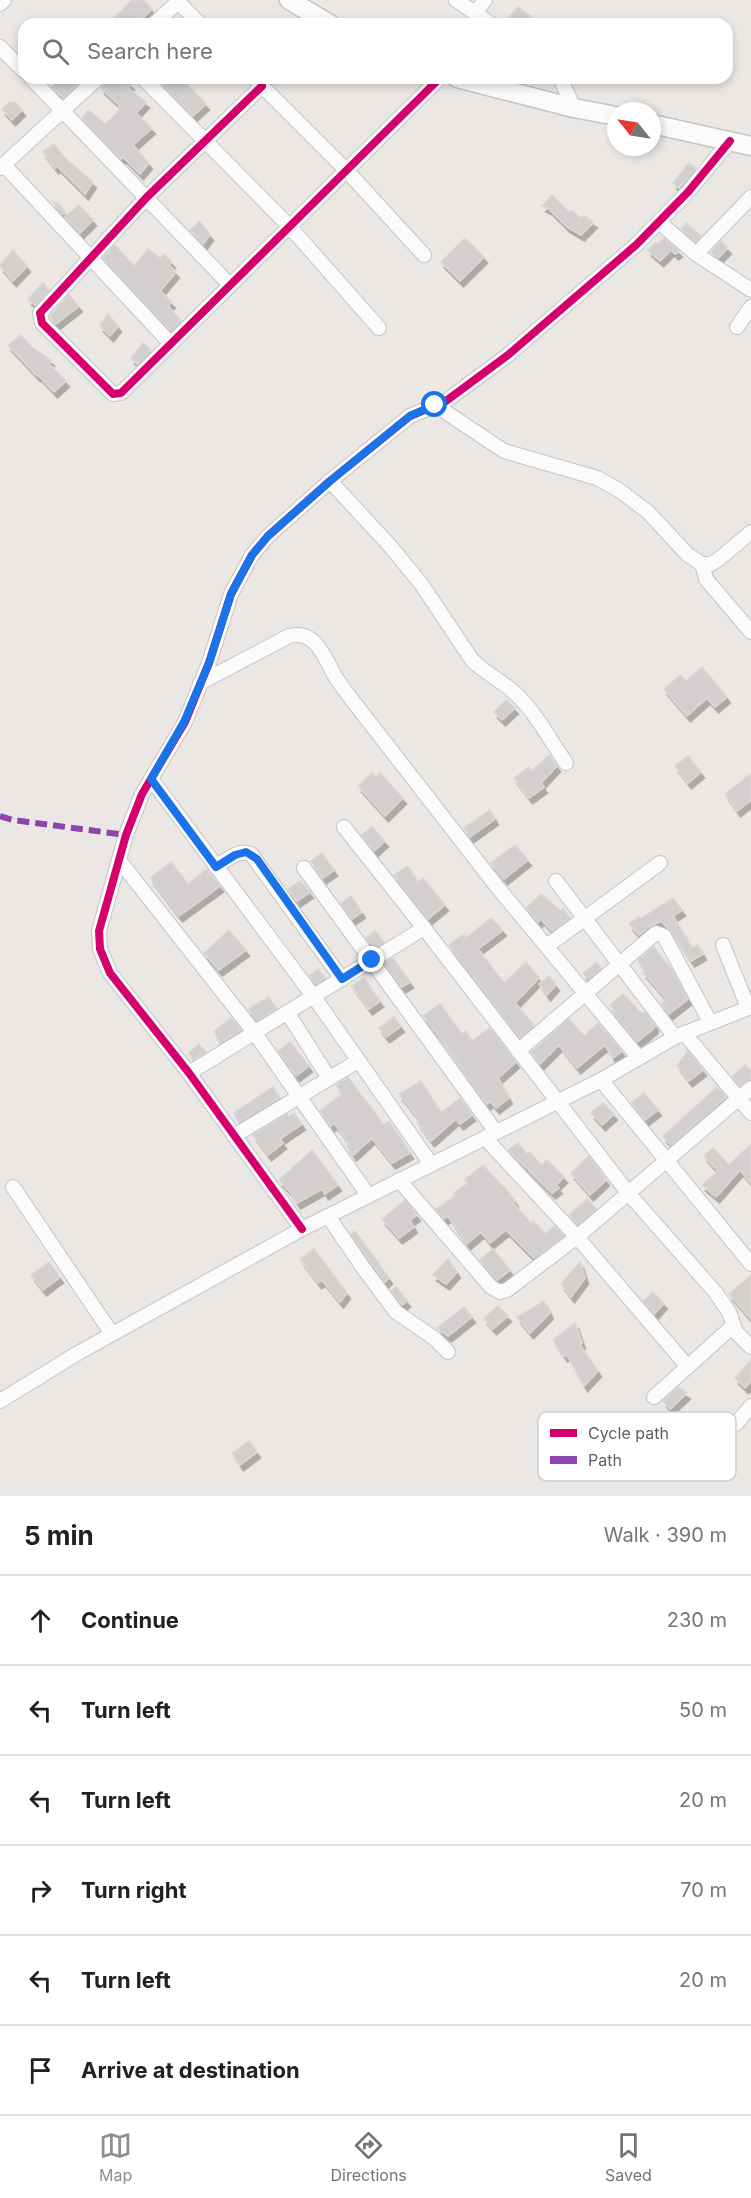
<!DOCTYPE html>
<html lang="en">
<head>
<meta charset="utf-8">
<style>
  :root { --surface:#fff; --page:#f6f6f6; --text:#202124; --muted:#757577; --line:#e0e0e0; --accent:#8c8f90 }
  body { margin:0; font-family:Inter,sans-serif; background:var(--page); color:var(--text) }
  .compass { position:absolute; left:607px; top:102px; width:54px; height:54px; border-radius:50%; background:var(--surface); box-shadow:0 3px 9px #0003; rotate:300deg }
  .stop { position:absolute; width:18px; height:18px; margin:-14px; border:4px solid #1a73e8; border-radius:50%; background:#fff }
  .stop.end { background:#1a73e8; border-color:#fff; box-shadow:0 2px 6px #0008 }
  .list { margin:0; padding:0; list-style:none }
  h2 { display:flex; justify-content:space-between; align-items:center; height:78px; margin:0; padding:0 24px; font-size:26px }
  h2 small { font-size:20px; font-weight:400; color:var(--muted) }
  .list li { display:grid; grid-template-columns:39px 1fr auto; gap:18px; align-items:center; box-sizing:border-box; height:90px; padding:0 24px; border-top:2px solid var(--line) }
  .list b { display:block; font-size:22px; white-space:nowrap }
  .list em { font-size:20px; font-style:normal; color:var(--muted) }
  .icon { flex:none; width:33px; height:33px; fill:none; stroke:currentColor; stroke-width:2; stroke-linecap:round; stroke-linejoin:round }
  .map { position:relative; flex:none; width:751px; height:1496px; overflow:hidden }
  .search { position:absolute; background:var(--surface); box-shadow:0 3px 9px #0003; left:18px; right:18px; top:18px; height:66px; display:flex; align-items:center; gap:15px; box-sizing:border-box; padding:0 21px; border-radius:18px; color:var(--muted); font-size:22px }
  .sheet { height:618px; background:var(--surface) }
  nav { display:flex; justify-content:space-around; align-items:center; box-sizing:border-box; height:84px; border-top:2px solid var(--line); background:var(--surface); font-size:16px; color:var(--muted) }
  nav a { display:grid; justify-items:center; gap:3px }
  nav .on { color:var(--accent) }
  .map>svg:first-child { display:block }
  .building { fill:#d2cfce; stroke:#d9d6d4; stroke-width:1.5; filter:url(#shadow) }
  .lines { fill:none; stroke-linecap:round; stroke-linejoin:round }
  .street-casing { stroke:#c5c5c5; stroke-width:16 }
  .secondary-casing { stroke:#c5c5c5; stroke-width:21 }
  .street { stroke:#fcfbfb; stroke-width:14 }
  .secondary { stroke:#fcfbfb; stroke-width:18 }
  .quiet { stroke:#8e44ad; stroke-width:6; stroke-dasharray:12 6; stroke-linecap:butt }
  .cycleway-casing { stroke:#fff; stroke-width:11 }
  .cycleway { stroke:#d6006c; stroke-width:8 }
  .route { stroke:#1a73e8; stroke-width:8 }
  .key { fill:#fff; stroke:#cecfd0; stroke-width:1.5 }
  .key-label { font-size:16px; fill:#5a5f62 }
</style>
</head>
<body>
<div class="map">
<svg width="751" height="1496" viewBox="0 0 751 1496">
  <defs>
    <filter id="shadow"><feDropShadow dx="3.5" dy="6" stdDeviation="0" flood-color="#0004"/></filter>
  </defs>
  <rect width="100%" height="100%" fill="#eae7e4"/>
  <g class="building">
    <polygon points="132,0 143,0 152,9 136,24 108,24"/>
    <polygon points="518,7 541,24 513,24 507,19"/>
    <polygon points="60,78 70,78 78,84 63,98 52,87"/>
    <polygon points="107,78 124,78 131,84 128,88 146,102 136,113 152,128 133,145 149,163 140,174 123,157 121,159 82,118 89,110 105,124 120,110 118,108 120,106 101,88"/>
    <polygon points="171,78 181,78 206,104 193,116 163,86"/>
    <polygon points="10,102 16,103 22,110 12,120 2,109"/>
    <polygon points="54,144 65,158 93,182 85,194 57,166 55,168 43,152"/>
    <polygon points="689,163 696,168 679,188 673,183"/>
    <polygon points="552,195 569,212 571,210 581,218 584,216 594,222 581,235 567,227 549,209 542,206"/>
    <polygon points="53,202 59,204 66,214 62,214"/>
    <polygon points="79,205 93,220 80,233 65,217"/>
    <polygon points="200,221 210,235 203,244 190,230"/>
    <polygon points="686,223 701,236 695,242 681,229"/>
    <polygon points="465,238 484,257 460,281 441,262"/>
    <polygon points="664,238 679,251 675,254 671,250 660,261 648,250 656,242 658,244"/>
    <polygon points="721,241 728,248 718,258 711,252"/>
    <polygon points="115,245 134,266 148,249 160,258 164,254 172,262 169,265 176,272 160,291 172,302 168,306 181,321 171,331 103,258"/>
    <polygon points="13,250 27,266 13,281 0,266"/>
    <polygon points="43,283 49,290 35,305 28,299"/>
    <polygon points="69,295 79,306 56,324 50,316"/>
    <polygon points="108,314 118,326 110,336 100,326"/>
    <polygon points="21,335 33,348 51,360 48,363 66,381 54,392 38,375 37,376 8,345"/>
    <polygon points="143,343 151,350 137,364 131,358"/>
    <polygon points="702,667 727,697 715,707 707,698 687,716 664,689 680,675 686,681"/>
    <polygon points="506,700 515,708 502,720 494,712"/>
    <polygon points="549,755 557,766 541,783 544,787 529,798 514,778 529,767 532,771"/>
    <polygon points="688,756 701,772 688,783 675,766"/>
    <polygon points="372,773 375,777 380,773 403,798 385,816 358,786"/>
    <polygon points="751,774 751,800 737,811 725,794"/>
    <polygon points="490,810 495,819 470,837 464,828"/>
    <polygon points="372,827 385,841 374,851 362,835"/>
    <polygon points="515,845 528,860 504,879 491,863"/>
    <polygon points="322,853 334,870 323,878 311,861"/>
    <polygon points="171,862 188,884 207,869 220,886 179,916 150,878"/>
    <polygon points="408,866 417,883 423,878 445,905 428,919 394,875"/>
    <polygon points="300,881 310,892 297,901 288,889"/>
    <polygon points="541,894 561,911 563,908 570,918 552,931 541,919 538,922 526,908"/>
    <polygon points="351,896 362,912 352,919 341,903"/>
    <polygon points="673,898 682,910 673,916 692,948 698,945 703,954 691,961 672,932 661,921 650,926 639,935 629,924 639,917 640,919"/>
    <polygon points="491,918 503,930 478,949 504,983 526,962 539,978 515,1003 534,1025 520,1038 449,945 463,934 466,938"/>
    <polygon points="229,930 246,950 219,970 204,953"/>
    <polygon points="375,931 384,942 374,948 366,938"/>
    <polygon points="654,947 672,970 688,999 669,1014 661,1004 667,1000 643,972 645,971 638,960"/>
    <polygon points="393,958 410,982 402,987 384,963"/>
    <polygon points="597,962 601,968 588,979 583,973"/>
    <polygon points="318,969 325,978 316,984 309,976"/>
    <polygon points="549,976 556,985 547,995 539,984"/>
    <polygon points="364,977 369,986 380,1001 369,1009 352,986"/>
    <polygon points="623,994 641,1013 646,1013 655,1025 654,1028 637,1042 612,1011 614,1009 610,1005"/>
    <polygon points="269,997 276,1009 257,1021 248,1009"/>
    <polygon points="440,1004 462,1034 466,1031 472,1041 490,1028 516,1062 498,1078 509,1098 496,1108 490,1101 487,1104 443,1041 423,1016"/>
    <polygon points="394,1017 401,1026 386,1037 379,1028"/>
    <polygon points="231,1018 241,1030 220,1043 214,1031"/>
    <polygon points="569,1019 584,1036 598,1023 622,1051 613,1058 605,1045 577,1068 559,1045 540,1064 531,1052"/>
    <polygon points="290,1042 309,1066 296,1076 278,1051"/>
    <polygon points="199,1044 206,1052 193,1060 189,1053"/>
    <polygon points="688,1051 703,1070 689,1081 677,1065"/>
    <polygon points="745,1065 751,1071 751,1079 740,1086 732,1077"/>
    <polygon points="348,1077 384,1125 389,1121 410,1153 392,1163 372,1138 353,1155 347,1146 349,1143 334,1123 331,1126 320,1111 342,1094 336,1085"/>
    <polygon points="421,1081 441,1113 460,1098 472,1115 460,1124 456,1119 431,1141 417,1122 420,1120 399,1094"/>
    <polygon points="273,1087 279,1098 239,1122 234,1113"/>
    <polygon points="717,1087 726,1097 671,1145 663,1136"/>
    <polygon points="644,1093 658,1110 645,1120 631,1103"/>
    <polygon points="603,1103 614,1114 602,1125 591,1113"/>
    <polygon points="294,1113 302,1124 280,1139 283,1143 268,1155 253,1135 287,1114 288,1117"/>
    <polygon points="518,1143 527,1154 530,1152 541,1165 547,1160 564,1177 556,1185 559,1188 552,1193 508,1150"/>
    <polygon points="751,1144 751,1183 740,1170 716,1197 702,1185 718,1171 704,1156 713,1148 729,1165"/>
    <polygon points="312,1150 338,1185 325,1194 322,1189 297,1203 290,1192 279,1180"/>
    <polygon points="589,1156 606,1180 590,1195 571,1173"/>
    <polygon points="483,1165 503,1187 504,1186 515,1201 513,1203 531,1223 533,1221 546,1234 554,1226 564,1236 534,1258 506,1230 490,1243 481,1232 467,1244 448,1216 444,1219 436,1209 456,1196 454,1193 468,1183 464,1180"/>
    <polygon points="587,1199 596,1209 578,1225 569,1215"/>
    <polygon points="405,1200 417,1215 410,1220 414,1227 399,1238 382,1219"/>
    <polygon points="355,1231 389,1278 385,1282 351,1234"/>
    <polygon points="314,1249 347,1293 340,1302 322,1280 318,1283 300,1259"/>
    <polygon points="493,1249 510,1270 497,1280 480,1260"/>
    <polygon points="448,1259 457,1272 446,1284 433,1275"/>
    <polygon points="49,1262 60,1277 43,1290 31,1275"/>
    <polygon points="580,1262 585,1278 571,1297 561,1284"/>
    <polygon points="751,1275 751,1319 729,1294"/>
    <polygon points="396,1287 407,1301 402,1305 391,1291"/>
    <polygon points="653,1292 664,1303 654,1314 643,1301"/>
    <polygon points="544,1301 550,1313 530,1333 517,1317"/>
    <polygon points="498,1306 508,1316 493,1329 484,1318"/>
    <polygon points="464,1307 472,1317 448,1336 437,1328"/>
    <polygon points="575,1323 582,1343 580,1345 598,1371 584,1386 567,1355 564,1356 553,1340"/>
    <polygon points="751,1360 751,1381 745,1388 735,1378"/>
    <polygon points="678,1387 687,1393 670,1409 663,1401"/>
    <polygon points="249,1441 257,1452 240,1465 232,1453"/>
  </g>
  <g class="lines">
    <defs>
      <g id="street">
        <polyline points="456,0 491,24"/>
        <polyline points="178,2 200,24"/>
        <polyline points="0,4 4,0"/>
        <polyline points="475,13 485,0"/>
        <polyline points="154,24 180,0"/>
        <polyline points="0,47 24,71"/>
        <polyline points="31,78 230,285"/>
        <polyline points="143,78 290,227 379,328"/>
        <polyline points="254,78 347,171 424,255"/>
        <polyline points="560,78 574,108"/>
        <polyline points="262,86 147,197 40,313 42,323 113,394 121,393 440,78"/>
        <polyline points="4,165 171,344"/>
        <polyline points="0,168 98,78"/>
        <polyline points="659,222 696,254 751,290"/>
        <polyline points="696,254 751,197"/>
        <polyline points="737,327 751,307"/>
        <polyline points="435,405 504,451 597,478 619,490 648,512 688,555 702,564 711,564 719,559 751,532"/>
        <path d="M330,481L391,547L422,585L472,660C485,673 502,681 516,694C536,713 550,740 566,763"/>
        <polyline points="702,564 706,579 751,632"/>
        <path d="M200,683L289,636C316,629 324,657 335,676C339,683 344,689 349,696L498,888L639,1058"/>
        <polyline points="151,779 314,997 431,1164"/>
        <polyline points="344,827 424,928 629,1194 716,1293 729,1312 736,1332 751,1347"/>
        <polyline points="119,860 254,1032 368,1195"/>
        <path d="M216,867C227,860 238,849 251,854L342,979"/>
        <polyline points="304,868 496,1132"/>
        <polyline points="556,881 675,1037"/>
        <polyline points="723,945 748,1008"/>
        <polyline points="547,946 660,863"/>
        <polyline points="287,1012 329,1078"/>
        <polyline points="684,1033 751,1113"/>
        <polyline points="518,1051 656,933 664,936 710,1022"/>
        <polyline points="189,1073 424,928"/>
        <polyline points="601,1080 751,1264"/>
        <polyline points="234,1136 358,1061"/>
        <polyline points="485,1138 577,1237 688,1367"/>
        <polyline points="399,1180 491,1287 500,1292 507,1290 577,1237 751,1088"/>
        <polyline points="13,1187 112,1334"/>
        <polyline points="328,1216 364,1269 396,1312 434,1338 448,1352"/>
        <polyline points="302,1229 189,1073 110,973 100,949 99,931 126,835 142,794 185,722 209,663 231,594 252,555 268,536 330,481 410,416 446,401 508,355 636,245 688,192 730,141"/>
        <polyline points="654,1397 733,1326"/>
        <polyline points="0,1401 78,1353 302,1229 601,1080 675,1037 751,1007"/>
        <polyline points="736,1424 751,1406"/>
      </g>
      <g id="secondary">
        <polyline points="289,0 330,24"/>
        <polyline points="457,78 574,108 616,116"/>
        <polyline points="652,124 751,146"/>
      </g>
    </defs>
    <use href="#street" class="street-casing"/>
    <use href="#secondary" class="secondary-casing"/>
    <use href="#street" class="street"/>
    <use href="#secondary" class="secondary"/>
    <polyline class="quiet" points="0,816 13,820 126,835"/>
    <defs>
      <g id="cycleway">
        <polyline points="262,86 147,197 40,313 42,323 113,394 121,393 440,78"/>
        <polyline points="302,1229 189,1073 110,973 100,949 99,931 126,835 142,794 185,722 209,663 231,594 252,555 268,536 330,481 410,416 446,401 508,355 636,245 688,192 730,141"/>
      </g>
    </defs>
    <use href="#cycleway" class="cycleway-casing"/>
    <use href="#cycleway" class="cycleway"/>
  </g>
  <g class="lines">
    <polyline class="route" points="372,960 342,979 257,859 246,852 235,855 216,867 151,779 184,722 209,663 231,594 252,555 268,536 330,481 410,416 435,405"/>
  </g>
  <rect x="538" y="1412" width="198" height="69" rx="9" class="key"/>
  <rect x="550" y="1429" width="27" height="8" fill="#d6006c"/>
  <rect x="550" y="1456" width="27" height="8" fill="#8e44ad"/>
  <g class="key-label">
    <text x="588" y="1439">Cycle path</text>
    <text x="588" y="1466">Path</text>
  </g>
</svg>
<svg class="compass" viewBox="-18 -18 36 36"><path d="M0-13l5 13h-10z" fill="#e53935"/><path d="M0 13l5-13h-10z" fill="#757577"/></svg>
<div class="stop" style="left:435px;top:405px"></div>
<div class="stop end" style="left:372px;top:960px"></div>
<div class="search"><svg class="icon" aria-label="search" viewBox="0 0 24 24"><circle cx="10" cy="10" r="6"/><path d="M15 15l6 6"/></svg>Search here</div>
</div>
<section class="sheet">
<h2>5 min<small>Walk · 390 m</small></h2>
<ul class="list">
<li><svg class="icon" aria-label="ahead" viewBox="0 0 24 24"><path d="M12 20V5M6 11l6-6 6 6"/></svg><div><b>Continue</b></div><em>230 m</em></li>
<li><svg class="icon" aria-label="left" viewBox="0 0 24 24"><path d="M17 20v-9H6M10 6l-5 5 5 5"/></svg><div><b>Turn left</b></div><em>50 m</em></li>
<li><svg class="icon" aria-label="left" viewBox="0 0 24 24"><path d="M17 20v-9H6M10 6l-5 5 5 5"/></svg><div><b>Turn left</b></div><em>20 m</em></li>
<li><svg class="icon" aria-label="right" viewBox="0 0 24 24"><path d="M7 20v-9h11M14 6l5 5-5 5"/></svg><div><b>Turn right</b></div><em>70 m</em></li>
<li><svg class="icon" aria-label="left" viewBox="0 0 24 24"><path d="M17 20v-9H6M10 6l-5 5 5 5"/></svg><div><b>Turn left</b></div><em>20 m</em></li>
<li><svg class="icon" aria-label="arrive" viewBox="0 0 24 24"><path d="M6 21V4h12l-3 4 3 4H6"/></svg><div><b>Arrive at destination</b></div></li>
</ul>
</section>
<nav>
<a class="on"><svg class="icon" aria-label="map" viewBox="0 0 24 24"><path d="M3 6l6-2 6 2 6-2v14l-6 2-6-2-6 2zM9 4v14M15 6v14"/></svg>Map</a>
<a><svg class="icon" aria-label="directions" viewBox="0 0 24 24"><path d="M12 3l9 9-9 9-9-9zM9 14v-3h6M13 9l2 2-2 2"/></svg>Directions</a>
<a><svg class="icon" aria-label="saved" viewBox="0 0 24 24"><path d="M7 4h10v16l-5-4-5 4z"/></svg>Saved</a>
</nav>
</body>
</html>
